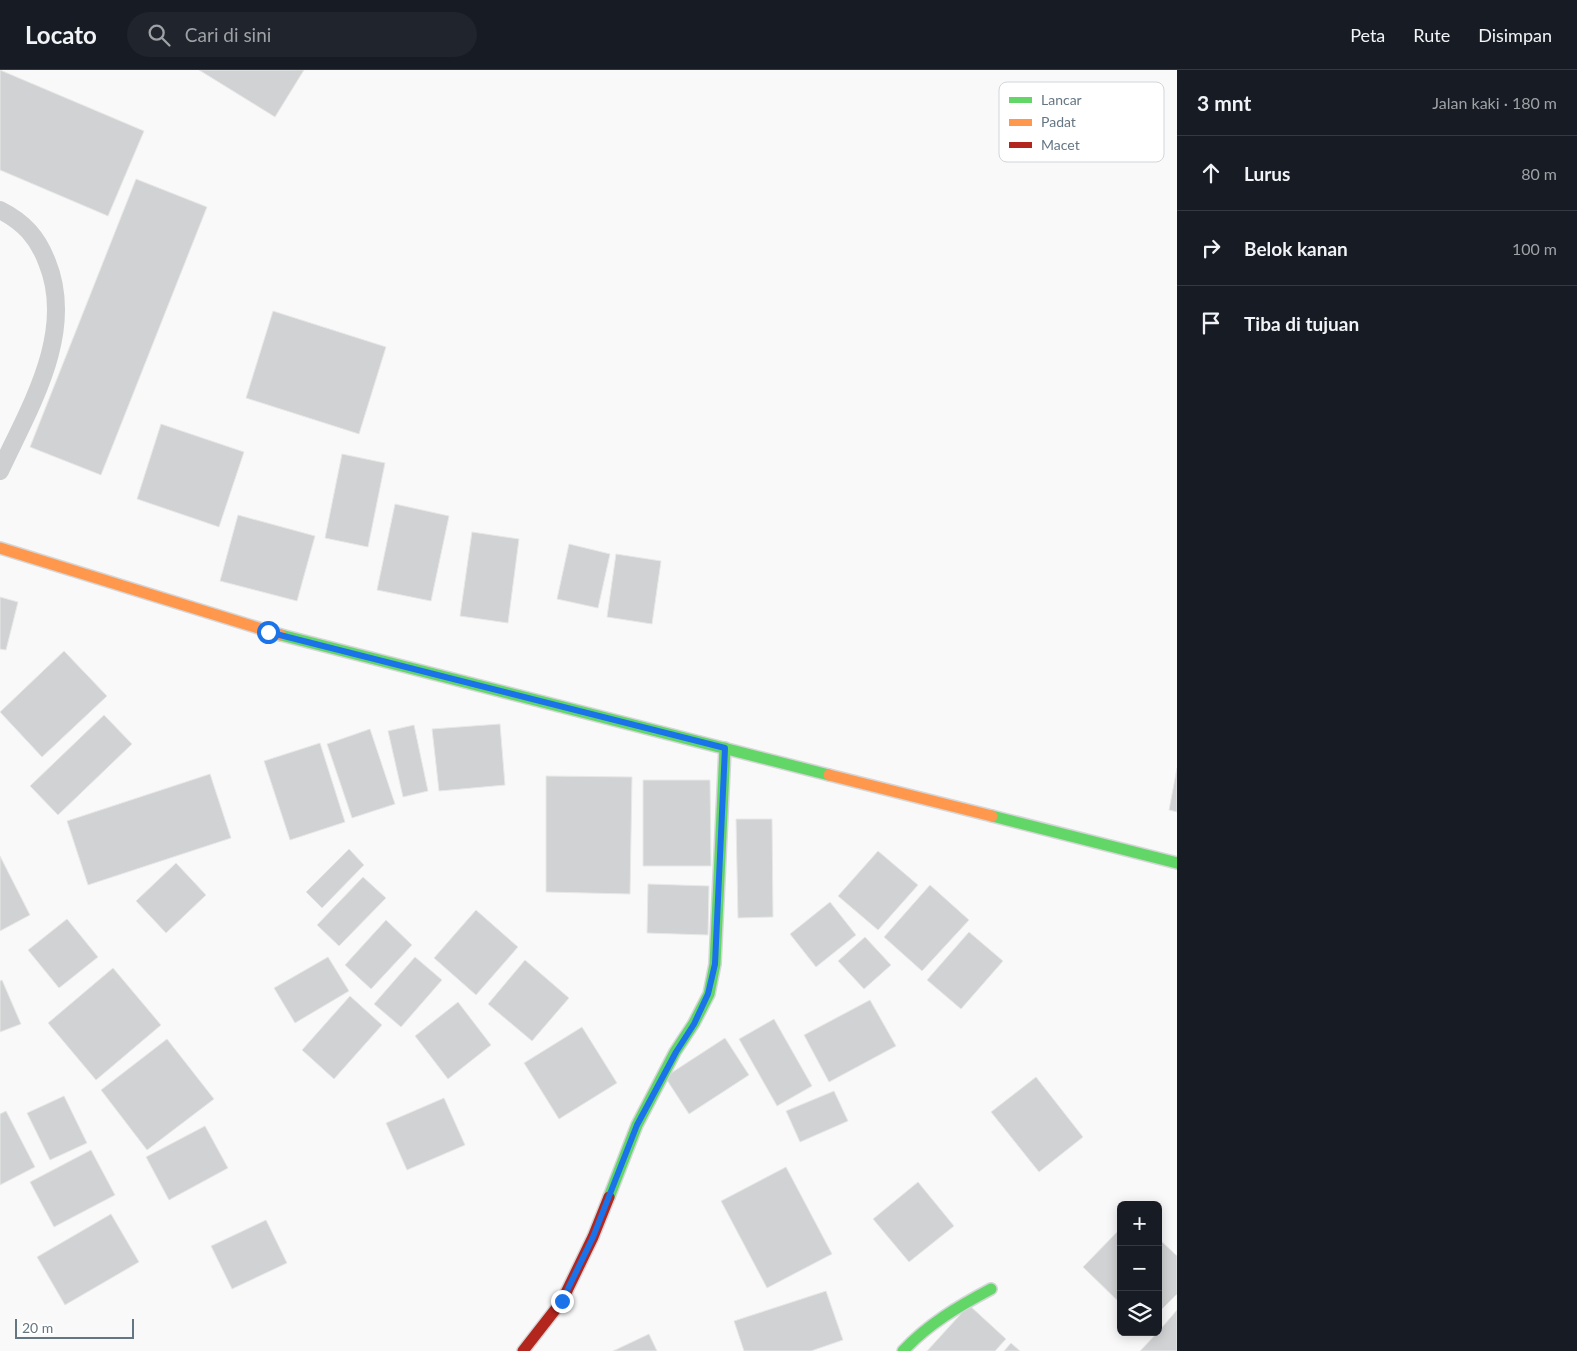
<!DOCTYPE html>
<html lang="id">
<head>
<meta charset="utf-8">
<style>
  :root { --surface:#171b24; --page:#20242c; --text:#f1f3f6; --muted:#9ea1a6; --line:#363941 }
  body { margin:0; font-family:Lato,sans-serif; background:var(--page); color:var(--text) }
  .controls { position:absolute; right:15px; bottom:15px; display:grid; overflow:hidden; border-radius:8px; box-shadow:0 2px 12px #0003 }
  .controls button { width:45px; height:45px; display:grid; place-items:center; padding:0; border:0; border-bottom:1px solid var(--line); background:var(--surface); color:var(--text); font:25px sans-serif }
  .scale { position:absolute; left:15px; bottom:12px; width:119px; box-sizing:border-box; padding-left:5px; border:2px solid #657683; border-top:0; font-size:14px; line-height:18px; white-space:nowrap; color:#657683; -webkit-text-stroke:4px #fff; paint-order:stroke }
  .stop { position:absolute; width:15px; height:15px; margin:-11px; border:4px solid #1a73e8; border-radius:50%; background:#fff }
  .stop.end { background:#1a73e8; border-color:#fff; box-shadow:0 1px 5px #0008 }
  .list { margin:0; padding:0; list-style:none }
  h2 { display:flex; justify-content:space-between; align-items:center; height:65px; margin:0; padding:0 20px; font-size:21px }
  h2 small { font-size:16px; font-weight:400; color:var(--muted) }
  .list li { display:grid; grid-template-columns:32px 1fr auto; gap:15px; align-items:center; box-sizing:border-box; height:75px; padding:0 20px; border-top:1px solid var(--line) }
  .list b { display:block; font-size:19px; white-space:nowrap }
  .list em { font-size:16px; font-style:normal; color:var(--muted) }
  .icon { flex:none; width:28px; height:28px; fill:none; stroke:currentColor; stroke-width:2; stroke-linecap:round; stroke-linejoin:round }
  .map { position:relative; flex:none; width:1177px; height:1281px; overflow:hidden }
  header { display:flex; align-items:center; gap:30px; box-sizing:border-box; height:70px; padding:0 25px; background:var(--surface); border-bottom:1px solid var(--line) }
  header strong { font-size:24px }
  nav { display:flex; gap:28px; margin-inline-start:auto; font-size:18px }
  .search { width:350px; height:45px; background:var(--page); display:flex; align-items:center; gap:12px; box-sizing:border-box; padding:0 18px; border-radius:28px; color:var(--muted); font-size:19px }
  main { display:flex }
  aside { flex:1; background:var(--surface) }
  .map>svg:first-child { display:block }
  .building { fill:#d0d2d3; stroke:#e8e8e8 }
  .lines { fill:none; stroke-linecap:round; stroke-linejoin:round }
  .fast-casing { stroke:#d5d6d7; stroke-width:14 }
  .slow-casing { stroke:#d5d6d7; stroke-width:14 }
  .jam-casing { stroke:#d5d6d7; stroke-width:14 }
  .lane { stroke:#cecfd0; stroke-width:18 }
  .fast { stroke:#63d668; stroke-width:11 }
  .slow { stroke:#ff974d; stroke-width:11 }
  .jam { stroke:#b3261e; stroke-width:11 }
  .route { stroke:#1a73e8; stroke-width:6 }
  .key { fill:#fff; stroke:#d1d6da; stroke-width:1 }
  .key-label { font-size:14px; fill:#657683 }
</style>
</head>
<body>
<header>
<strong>Locato</strong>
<div class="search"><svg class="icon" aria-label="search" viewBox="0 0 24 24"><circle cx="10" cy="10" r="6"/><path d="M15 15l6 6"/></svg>Cari di sini</div>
<nav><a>Peta</a><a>Rute</a><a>Disimpan</a></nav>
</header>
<main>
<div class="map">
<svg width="1177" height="1281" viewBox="0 0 1177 1281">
  <rect width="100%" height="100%" fill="#f9f9f9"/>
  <g class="building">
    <polygon points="0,0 144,61 108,146 0,100"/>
    <polygon points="199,0 304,0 275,47"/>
    <polygon points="136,109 207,137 101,405 30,377"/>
    <polygon points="273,241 386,277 359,364 246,328"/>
    <polygon points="161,354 244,382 219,457 137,429"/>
    <polygon points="342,384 385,393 368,477 325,468"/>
    <polygon points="395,434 449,446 431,531 377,520"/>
    <polygon points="238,445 315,466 297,531 220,511"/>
    <polygon points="472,462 519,469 508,553 460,546"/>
    <polygon points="569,474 610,484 598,538 557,529"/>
    <polygon points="616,484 661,491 652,554 607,547"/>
    <polygon points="0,527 18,532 6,580 0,579"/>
    <polygon points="64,581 107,626 42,687 0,642"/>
    <polygon points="104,645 132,674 58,745 30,716"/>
    <polygon points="500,654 505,715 439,721 432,659"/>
    <polygon points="414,655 428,721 403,727 388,661"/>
    <polygon points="370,659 395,734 352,748 327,674"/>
    <polygon points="320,673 345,752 290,770 264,691"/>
    <polygon points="1177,698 1177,742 1169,740"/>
    <polygon points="210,704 231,768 88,815 67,751"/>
    <polygon points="546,706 632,707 630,824 546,822"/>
    <polygon points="643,710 710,710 711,796 643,796"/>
    <polygon points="736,749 772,749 773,847 738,848"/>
    <polygon points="349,779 364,795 322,838 306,822"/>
    <polygon points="878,781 918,815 878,860 838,826"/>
    <polygon points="0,786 30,845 0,861"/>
    <polygon points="176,793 206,825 166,863 136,831"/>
    <polygon points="363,807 386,828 339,876 317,855"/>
    <polygon points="648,814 709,816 708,865 647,863"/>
    <polygon points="930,815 969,850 922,901 884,867"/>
    <polygon points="830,832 856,865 816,897 790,864"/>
    <polygon points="476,840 518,877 476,925 434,888"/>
    <polygon points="67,849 98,887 59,918 28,880"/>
    <polygon points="386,850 412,875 371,919 345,895"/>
    <polygon points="969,862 1003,891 961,939 927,910"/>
    <polygon points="865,867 891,895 864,919 838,891"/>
    <polygon points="328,887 349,921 295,953 274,918"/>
    <polygon points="415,887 442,910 401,957 374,934"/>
    <polygon points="525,890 569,928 532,971 488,934"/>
    <polygon points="113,898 161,955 96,1010 48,953"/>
    <polygon points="2,910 21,954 0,962 0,911"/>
    <polygon points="350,926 382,955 334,1009 302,980"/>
    <polygon points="870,930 896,976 829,1012 804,965"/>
    <polygon points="458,932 491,975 448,1009 415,966"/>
    <polygon points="774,949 812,1016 777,1036 739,969"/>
    <polygon points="582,957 617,1013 559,1049 524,993"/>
    <polygon points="725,968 749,1005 689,1044 665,1007"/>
    <polygon points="167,969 214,1029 147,1080 101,1020"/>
    <polygon points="1036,1007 1083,1067 1039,1102 991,1042"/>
    <polygon points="834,1021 848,1051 800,1072 786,1041"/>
    <polygon points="64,1026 87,1073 50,1090 27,1043"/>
    <polygon points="444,1028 465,1075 407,1100 386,1053"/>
    <polygon points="6,1041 35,1097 0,1115 0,1044"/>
    <polygon points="205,1056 228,1098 169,1130 146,1087"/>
    <polygon points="91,1080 115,1125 54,1157 30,1112"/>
    <polygon points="786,1097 832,1184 767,1218 721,1131"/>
    <polygon points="918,1112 954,1156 909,1192 873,1149"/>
    <polygon points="111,1144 139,1192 65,1235 37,1187"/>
    <polygon points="266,1150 287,1193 232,1219 211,1176"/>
    <polygon points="1121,1158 1121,1234 1083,1197"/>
    <polygon points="1158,1168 1177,1186 1177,1224 1158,1243"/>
    <polygon points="826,1221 843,1270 811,1281 744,1281 734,1251"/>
    <polygon points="969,1235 1006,1269 995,1281 927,1281"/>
    <polygon points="1177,1240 1177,1281 1140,1281 1158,1262"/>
    <polygon points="649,1264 657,1281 613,1281"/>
    <polygon points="1011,1273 1020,1281 1004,1281"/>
  </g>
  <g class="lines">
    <defs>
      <g id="fast">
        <polyline points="281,565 829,705"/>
        <polyline points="992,746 1177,793"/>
        <polyline points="609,1127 637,1055 675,982 694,953 709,924 715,894 725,678"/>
        <path d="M903,1281C928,1254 959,1236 991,1219"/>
      </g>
      <g id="slow">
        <polyline points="0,478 281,565"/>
        <polyline points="829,705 992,746"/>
      </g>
      <polyline id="jam" points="523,1281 562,1231 593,1167 609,1127"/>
    </defs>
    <use href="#fast" class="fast-casing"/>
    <use href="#slow" class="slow-casing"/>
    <use href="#jam" class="jam-casing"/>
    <path class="lane" d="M0,140C24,152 38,168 47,192C76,263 29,338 0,401"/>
    <use href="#fast" class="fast"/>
    <use href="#slow" class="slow"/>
    <use href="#jam" class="jam"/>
  </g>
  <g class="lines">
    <polyline class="route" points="268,562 725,678 715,894 708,924 694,954 676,982 637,1055 593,1167 562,1231"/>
  </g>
  <rect x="999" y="12" width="165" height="80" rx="8" class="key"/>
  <rect x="1009" y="27" width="23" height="6" fill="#63d668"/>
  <rect x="1009" y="49" width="23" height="7" fill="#ff974d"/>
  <rect x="1009" y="72" width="23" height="6" fill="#b3261e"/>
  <g class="key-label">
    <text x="1041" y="35">Lancar</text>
    <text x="1041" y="57">Padat</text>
    <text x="1041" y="80">Macet</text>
  </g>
</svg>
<div class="controls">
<button>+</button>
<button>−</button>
<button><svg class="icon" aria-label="layers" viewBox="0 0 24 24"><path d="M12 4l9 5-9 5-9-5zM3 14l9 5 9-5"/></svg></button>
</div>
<div class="scale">20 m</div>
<div class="stop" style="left:268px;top:562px"></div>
<div class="stop end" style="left:562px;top:1231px"></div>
</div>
<aside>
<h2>3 mnt<small>Jalan kaki · 180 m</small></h2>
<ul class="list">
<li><svg class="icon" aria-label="ahead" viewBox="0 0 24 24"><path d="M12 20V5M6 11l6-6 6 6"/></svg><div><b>Lurus</b></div><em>80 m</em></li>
<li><svg class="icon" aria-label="right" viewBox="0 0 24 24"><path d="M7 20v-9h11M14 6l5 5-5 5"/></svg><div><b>Belok kanan</b></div><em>100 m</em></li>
<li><svg class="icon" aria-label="arrive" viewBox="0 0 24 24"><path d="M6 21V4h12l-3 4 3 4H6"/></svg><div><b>Tiba di tujuan</b></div></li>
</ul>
</aside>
</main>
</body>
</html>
